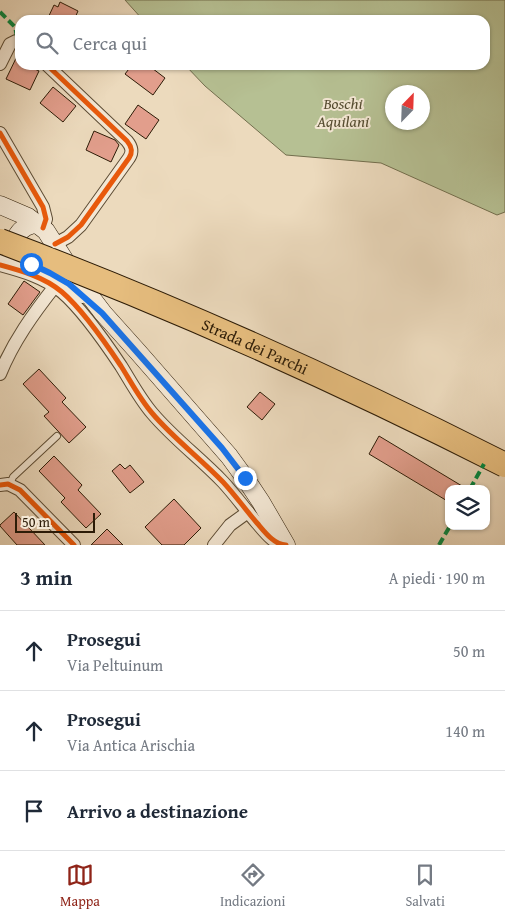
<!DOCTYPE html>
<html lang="it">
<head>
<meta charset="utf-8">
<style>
  :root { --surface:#fff; --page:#f2f2f3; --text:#1f2937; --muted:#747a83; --line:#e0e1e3; --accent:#8f2418 }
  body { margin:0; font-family:"Gentium Book Plus",serif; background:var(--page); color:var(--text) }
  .controls { position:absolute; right:15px; bottom:15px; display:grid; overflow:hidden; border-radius:10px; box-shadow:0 1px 4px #0004 }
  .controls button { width:45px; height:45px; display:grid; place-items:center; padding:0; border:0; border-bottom:1px solid var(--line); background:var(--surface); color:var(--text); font:25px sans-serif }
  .compass { position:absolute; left:385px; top:85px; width:45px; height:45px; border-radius:50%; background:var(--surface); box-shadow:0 1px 4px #0004; rotate:23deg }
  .scale { position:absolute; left:15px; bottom:12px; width:80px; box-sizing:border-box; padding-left:5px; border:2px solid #2d1c07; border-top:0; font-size:14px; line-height:18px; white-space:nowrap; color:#2d1c07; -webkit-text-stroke:4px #f3e7d4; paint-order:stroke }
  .stop { position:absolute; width:15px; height:15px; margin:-11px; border:4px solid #1a73e8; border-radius:50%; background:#fff }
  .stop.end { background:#1a73e8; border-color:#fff; box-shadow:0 1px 5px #0008 }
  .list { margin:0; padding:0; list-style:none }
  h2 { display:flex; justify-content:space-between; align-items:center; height:65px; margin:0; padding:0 20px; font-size:21px }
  h2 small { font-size:16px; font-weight:400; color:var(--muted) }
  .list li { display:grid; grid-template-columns:32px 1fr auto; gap:15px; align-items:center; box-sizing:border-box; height:80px; padding:0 20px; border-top:1px solid var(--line) }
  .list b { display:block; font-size:19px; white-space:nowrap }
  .list p { margin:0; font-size:16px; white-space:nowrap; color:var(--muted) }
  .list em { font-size:16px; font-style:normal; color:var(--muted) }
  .icon { flex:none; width:28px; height:28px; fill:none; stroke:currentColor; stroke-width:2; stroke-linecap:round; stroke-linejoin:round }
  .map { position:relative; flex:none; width:505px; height:545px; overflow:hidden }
  .search { position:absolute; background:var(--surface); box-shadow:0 1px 4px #0004; left:15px; right:15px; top:15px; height:55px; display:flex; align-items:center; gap:12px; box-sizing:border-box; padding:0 18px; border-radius:15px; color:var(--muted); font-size:19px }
  .sheet { height:305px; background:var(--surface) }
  nav { display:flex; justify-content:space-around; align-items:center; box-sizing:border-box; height:70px; border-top:1px solid var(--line); background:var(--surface); font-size:14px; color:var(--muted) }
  nav a { display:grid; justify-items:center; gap:2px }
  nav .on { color:var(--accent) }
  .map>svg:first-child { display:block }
  .green { fill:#b6c093; stroke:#726e4d; fill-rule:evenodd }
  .building { fill:#e29e8c; stroke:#2d1c07 }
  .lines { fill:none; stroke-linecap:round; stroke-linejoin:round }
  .lane-casing { stroke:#5d4c34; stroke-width:8 }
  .street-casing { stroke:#5d4c34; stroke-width:14 }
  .secondary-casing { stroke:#2d1c07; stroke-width:19 }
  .lane { stroke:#f3e7d4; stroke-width:6 }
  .street { stroke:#f3e7d4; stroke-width:12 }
  .secondary { stroke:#f3e7d4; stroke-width:18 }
  .highway-bridge-casing { stroke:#2d1c07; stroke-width:26; stroke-linecap:butt }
  .highway-bridge { stroke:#e6bd7e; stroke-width:24 }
  .quiet { stroke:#00873e; stroke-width:4; stroke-dasharray:8 4; stroke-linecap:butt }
  .cycleway-casing { stroke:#f3e7d4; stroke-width:8 }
  .cycleway { stroke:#e8590c; stroke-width:5 }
  .route { stroke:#1a73e8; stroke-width:6 }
  .labels { text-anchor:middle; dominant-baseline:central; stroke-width:4; stroke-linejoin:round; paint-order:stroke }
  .park-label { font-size:16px; font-style:italic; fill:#564d31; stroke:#f3e7d4 }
  .street-label { font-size:16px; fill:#2d1c07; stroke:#f3e7d4 }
</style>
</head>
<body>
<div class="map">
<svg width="505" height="545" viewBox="0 0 505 545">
  <rect width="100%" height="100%" fill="#ecdabd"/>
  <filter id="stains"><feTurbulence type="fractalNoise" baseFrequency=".004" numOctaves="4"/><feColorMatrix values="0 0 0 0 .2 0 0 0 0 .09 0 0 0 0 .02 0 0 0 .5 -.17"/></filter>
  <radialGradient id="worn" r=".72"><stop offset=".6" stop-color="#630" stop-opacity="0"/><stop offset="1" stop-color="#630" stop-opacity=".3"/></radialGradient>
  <path class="green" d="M125,0H505V212L497,215L381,163L286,155L205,86L185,65H485V20H143ZM392,92H422V122H392Z"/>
  <g class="building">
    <polygon points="60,2 78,11 74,20 47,20 54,5 58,7"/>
    <polygon points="20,50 20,65 26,65 39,71 30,90 6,79"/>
    <polygon points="132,65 148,65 165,78 153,95 125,74"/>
    <polygon points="53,87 76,106 63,122 40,103"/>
    <polygon points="138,105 159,120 146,139 125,124"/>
    <polygon points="94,131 115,140 119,145 111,162 86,150"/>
    <polygon points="24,281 40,292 23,315 8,304"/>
    <polygon points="39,369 66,398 62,402 86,427 69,443 44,416 49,412 23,384"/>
    <polygon points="260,392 275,404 262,420 247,407"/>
    <polygon points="379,436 467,489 449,489 449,502 369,454"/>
    <polygon points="54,456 82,485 78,490 101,514 86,528 61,502 65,498 39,471"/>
    <polygon points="120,464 125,469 130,465 144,482 130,493 112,471"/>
    <polygon points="174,499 201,528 184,545 162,545 145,527"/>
    <polygon points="14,512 45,545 17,545 0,526 0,525"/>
    <polygon points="107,529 123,545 91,545"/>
  </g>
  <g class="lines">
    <defs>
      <polyline id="lane" points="10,484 13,477 57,436"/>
      <g id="street">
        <polyline points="0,64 10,44 16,41 20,41"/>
        <path d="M47,65L127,141C132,147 133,152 129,158L81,225L68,237L55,244"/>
        <polyline points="0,133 43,207 46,219 43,228"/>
        <path d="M0,265C22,271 44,277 62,292C83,310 105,342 121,366C131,382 140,399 152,413C173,438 200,458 223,482C235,495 245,509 257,523C264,531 274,545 286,545"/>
        <path d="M0,374C13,342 33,314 55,286"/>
        <polyline points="0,485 8,484 20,490 74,545"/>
        <polyline points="214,545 230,525 248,512"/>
      </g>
      <g id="secondary">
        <polyline points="0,205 28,217 46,231 74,275 103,313 138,352 229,456 245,478 261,502 286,545"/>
        <path d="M0,255C31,262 57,274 82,294"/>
        <path d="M15,257C10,240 20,225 37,224"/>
      </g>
    </defs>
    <use href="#lane" class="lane-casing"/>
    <use href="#street" class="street-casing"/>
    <use href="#secondary" class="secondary-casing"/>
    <use href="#lane" class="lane"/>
    <use href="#street" class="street"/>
    <use href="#secondary" class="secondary"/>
    <defs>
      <g id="highway-bridge">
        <path id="s1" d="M0,241C173,306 341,382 505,465"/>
      </g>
    </defs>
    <use href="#highway-bridge" class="highway-bridge-casing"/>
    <use href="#highway-bridge" class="highway-bridge"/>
    <g class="quiet">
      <polyline points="0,12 15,27 18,41"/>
      <polyline points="470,489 484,464"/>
      <polyline points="439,545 450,526"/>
    </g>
    <defs>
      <g id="cycleway">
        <path d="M47,65L127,141C132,147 133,152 129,158L81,225L68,237L55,244"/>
        <polyline points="0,133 43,207 46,219 43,228"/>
        <path d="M0,265C22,271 44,277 62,292C83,310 105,342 121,366C131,382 140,399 152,413C173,438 200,458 223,482C235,495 245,509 257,523C264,531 274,545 286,545"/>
        <polyline points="0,485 8,484 20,490 74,545"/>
      </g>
    </defs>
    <use href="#cycleway" class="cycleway-casing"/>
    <use href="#cycleway" class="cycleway"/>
  </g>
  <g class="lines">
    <polyline class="route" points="31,264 50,273 69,284 102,313 222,448 245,478"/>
  </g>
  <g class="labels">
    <g class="park-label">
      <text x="343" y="103">Boschi<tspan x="343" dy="18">Aquilani</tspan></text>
    </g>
    <g class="street-label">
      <text stroke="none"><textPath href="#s1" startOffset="276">Strada dei Parchi</textPath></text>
    </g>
  </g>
  <rect width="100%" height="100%" filter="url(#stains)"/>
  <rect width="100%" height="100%" fill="url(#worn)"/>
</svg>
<div class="controls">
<button><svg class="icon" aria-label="layers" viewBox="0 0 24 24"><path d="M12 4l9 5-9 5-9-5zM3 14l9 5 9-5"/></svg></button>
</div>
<svg class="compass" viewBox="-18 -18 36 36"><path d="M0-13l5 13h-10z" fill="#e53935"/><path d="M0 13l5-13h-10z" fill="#747a83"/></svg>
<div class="scale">50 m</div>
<div class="stop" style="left:31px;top:264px"></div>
<div class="stop end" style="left:245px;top:478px"></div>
<div class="search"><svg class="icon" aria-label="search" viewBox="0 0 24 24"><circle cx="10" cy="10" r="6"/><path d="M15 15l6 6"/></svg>Cerca qui</div>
</div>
<section class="sheet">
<h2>3 min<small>A piedi · 190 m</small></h2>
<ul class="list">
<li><svg class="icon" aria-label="ahead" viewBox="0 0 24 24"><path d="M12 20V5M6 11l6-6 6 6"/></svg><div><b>Prosegui</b><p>Via Peltuinum</p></div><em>50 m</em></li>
<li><svg class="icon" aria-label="ahead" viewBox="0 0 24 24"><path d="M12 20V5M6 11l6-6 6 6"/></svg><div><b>Prosegui</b><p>Via Antica Arischia</p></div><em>140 m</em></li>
<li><svg class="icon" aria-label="arrive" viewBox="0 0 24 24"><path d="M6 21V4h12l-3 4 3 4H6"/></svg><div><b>Arrivo a destinazione</b></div></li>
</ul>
</section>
<nav>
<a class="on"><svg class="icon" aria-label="map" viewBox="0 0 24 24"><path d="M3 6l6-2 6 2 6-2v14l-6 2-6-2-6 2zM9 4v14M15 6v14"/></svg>Mappa</a>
<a><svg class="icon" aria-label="directions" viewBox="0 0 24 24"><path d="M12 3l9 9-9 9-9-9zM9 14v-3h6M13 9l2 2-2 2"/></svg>Indicazioni</a>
<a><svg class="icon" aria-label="saved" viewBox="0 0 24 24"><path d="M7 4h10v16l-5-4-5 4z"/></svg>Salvati</a>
</nav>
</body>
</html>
